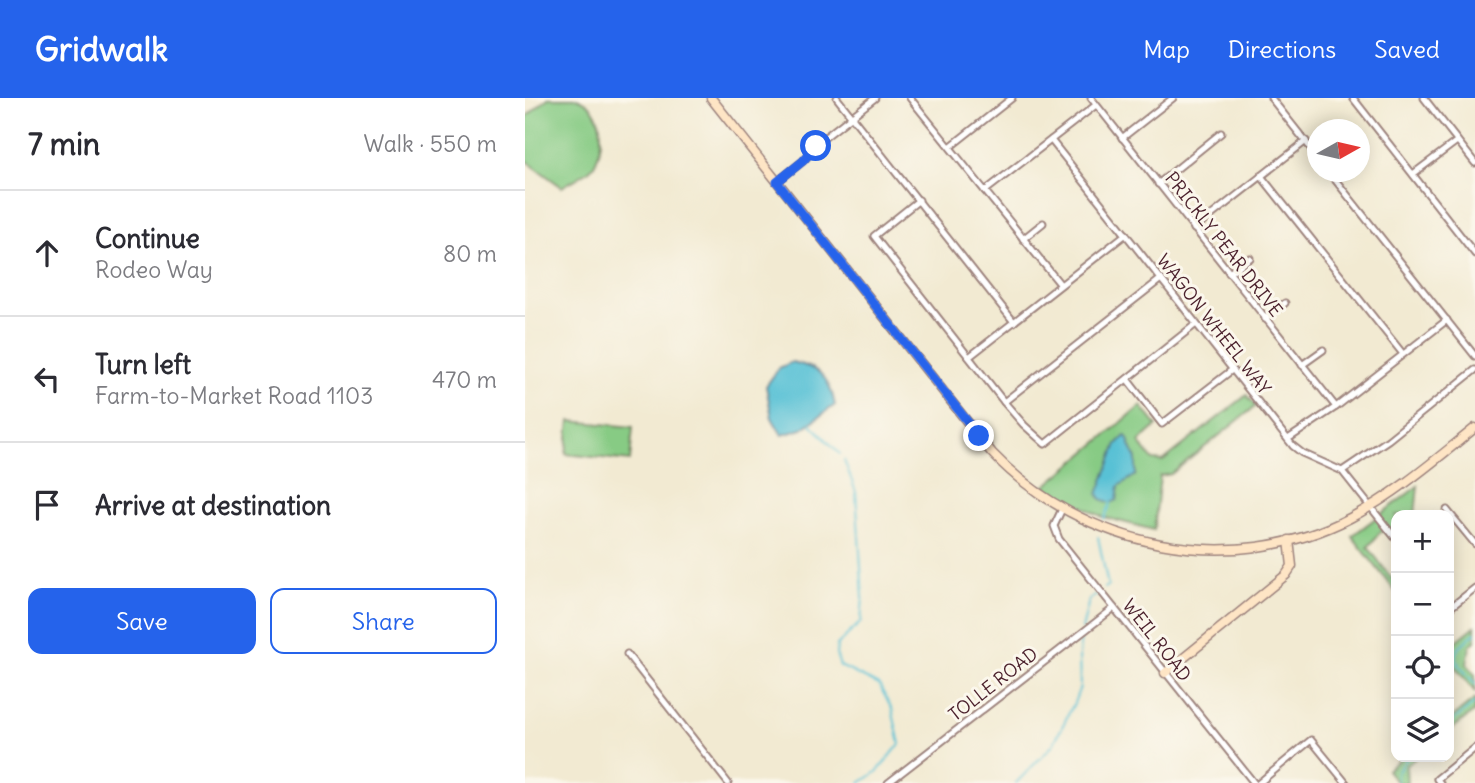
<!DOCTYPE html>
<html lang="en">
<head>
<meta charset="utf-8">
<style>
  :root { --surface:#fff; --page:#f7f7f7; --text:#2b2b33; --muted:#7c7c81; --line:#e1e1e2; --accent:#2563eb }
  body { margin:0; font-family:Delius,sans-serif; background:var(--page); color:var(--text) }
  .controls { position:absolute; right:21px; bottom:21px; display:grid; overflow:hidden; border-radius:14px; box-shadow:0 4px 18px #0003 }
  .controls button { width:63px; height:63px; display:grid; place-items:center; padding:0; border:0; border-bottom:2px solid var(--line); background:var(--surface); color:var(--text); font:35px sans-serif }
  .compass { position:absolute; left:782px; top:21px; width:63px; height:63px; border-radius:50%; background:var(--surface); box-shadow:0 4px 18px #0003; rotate:82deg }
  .stop { position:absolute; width:21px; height:21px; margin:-16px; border:5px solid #2563eb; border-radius:50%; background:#fff }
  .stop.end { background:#2563eb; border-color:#fff; box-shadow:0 2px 7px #0008 }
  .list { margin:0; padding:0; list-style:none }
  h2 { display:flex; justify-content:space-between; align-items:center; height:91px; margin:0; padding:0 28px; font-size:30px }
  h2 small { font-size:23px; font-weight:400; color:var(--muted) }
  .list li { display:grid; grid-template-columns:46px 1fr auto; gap:21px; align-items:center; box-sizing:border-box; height:126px; padding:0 28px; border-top:2px solid var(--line) }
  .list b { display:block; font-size:26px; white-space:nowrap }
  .list p { margin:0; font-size:23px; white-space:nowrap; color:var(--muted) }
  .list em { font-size:23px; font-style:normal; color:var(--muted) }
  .actions { display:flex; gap:14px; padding:21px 28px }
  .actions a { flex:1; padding:16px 0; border:2px solid var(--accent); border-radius:14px; text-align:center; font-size:24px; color:var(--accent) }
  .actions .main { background:var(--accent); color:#fff }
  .icon { flex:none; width:38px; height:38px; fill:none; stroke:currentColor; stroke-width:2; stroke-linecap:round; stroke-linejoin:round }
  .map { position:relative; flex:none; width:950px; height:685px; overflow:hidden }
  header { display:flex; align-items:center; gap:42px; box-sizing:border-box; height:98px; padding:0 35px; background:var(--accent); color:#fff }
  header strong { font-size:33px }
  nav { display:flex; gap:38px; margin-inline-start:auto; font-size:24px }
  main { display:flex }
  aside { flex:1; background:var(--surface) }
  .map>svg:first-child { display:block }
  .green { fill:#87cb84; stroke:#687558; stroke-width:2 }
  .water { fill:#58c1d5; stroke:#517080; stroke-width:2 }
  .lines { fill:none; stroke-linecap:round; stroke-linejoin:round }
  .stream { stroke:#58c1d5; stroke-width:2 }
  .minor-casing { stroke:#9e847e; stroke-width:9 }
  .secondary-casing { stroke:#9e847e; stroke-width:11 }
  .minor { stroke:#fff; stroke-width:5 }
  .secondary { stroke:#fee5c5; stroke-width:8 }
  .route { stroke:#2563eb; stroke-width:9 }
  .labels { text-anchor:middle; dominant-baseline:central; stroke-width:6; stroke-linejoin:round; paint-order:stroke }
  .street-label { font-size:18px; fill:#4a1f2b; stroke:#fbf7ec }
</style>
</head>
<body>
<header>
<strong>Gridwalk</strong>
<nav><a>Map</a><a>Directions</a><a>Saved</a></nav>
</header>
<main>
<aside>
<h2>7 min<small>Walk · 550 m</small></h2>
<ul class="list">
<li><svg class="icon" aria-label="ahead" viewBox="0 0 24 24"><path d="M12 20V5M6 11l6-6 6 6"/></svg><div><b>Continue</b><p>Rodeo Way</p></div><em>80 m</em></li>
<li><svg class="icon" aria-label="left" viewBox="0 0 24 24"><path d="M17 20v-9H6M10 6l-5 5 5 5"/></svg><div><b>Turn left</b><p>Farm-to-Market Road 1103</p></div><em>470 m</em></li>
<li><svg class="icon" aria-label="arrive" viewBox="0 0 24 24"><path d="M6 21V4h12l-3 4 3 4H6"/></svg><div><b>Arrive at destination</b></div></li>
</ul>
<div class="actions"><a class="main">Save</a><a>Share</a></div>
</aside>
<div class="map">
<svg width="950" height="685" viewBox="0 0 950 685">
  <rect width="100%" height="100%" fill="#fbf7ec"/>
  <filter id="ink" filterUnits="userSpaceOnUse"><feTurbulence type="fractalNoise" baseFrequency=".0143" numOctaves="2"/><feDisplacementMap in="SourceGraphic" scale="14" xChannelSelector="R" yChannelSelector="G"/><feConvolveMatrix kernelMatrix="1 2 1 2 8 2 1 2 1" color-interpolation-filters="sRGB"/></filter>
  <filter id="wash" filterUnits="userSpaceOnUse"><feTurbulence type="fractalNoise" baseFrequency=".00686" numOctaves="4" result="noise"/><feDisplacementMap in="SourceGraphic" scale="28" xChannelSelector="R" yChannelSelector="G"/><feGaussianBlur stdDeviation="1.57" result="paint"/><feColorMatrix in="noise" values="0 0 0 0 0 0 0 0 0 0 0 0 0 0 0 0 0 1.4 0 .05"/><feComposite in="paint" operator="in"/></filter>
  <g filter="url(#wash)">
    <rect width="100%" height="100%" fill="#f2ead2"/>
    <g class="green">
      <path d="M23,0C32,0 43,0 51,0C79,8 81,46 69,67C63,76 46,83 37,89L0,62V20Z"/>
      <polygon points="722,297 731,308 646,376 635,378 629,432 578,419 519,389 616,308 632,328 614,344 628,362 638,363"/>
      <polygon points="45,323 108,329 105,363 41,356"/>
      <polygon points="893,388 890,417 871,417 871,434 856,433 843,449 871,486 871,494 827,438"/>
      <polygon points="950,528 950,543 945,548 942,566 950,577 950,594 924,561 924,549"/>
      <polygon points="950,601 950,613 924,633 924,622"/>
      <polygon points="878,659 892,659 881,668 882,685 872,685 862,672"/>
    </g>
    <g class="water">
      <path d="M267,264C295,270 304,278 310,307L277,331L257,337L247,320L241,288L254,270Z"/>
      <polygon points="600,338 602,339 611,361 611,377 594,388 592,402 586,405 576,401 573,396 592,346"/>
    </g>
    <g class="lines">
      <g class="stream">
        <polyline points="286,326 315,356"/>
        <polyline points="319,362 331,394 338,499 336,524 312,547 311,556 315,568 354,587 367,611 375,646 353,673 335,685"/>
        <polyline points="579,421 586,405"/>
        <polyline points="573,439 583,488 580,490"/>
        <polyline points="557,531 564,502 573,496"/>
        <path d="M950,535C920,559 928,559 950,586"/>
        <polyline points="924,626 950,605"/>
        <polyline points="491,685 528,647 549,605 555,589 554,556 556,537"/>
        <polyline points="872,685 872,675 883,659"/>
      </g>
    </g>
  </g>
  <g filter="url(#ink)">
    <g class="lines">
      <defs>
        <g id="minor">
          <polyline points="312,0 489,224"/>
          <polyline points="385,0 535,186"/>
          <polyline points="566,0 811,309"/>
          <polyline points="746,0 792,58"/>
          <polyline points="828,0 950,156"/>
          <polyline points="899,0 950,65"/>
          <polyline points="597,40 648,0"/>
          <polyline points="526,42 768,348 777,355 817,373 871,441"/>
          <polyline points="425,49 487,0"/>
          <polyline points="804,74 950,258"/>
          <polyline points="888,76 932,43"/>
          <polyline points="736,78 878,256"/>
          <polyline points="252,84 278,63 299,40 350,0"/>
          <polyline points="633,86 696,35"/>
          <polyline points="460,93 571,7"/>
          <polyline points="394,102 349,138 479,304 499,327 520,346 671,226"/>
          <polyline points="669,131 781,43"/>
          <polyline points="498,141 518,125"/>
          <polyline points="704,175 725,160"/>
          <polyline points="740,221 760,205"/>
          <polyline points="444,259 601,136"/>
          <polyline points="777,267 798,252"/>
          <polyline points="602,281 637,326 707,272"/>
          <polyline points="479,304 636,181"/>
          <polyline points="763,341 811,309 922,222"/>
          <polyline points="817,373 863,342 950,272"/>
          <polyline points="537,411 529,428 534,441 729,685"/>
          <polyline points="922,412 950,446"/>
          <polyline points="924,506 926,509 950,490"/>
          <polyline points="102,556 203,685"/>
          <polyline points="363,685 589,510"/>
          <polyline points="734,685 786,642 821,685"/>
          <polyline points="915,685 912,681 950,650"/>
        </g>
        <g id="secondary">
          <path d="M186,0L467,355C557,450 707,481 825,420C871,396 910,362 950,330"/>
          <polyline points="640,575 761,477 767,468 764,442"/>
        </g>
      </defs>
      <use href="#minor" class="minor-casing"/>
      <use href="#secondary" class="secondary-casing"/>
      <use href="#minor" class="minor"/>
      <use href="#secondary" class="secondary"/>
    </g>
  </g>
  <g class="lines" filter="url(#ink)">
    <polyline class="route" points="291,48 278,63 252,84 454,338"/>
  </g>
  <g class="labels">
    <g class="street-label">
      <text transform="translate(699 146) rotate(52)">PRICKLY PEAR DRIVE</text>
      <text transform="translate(689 226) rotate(52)">WAGON WHEEL WAY</text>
      <text transform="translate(632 542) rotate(52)">WEIL ROAD</text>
      <text transform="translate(468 586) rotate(-38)">TOLLE ROAD</text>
    </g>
  </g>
</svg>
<div class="controls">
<button>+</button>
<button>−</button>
<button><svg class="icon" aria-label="locate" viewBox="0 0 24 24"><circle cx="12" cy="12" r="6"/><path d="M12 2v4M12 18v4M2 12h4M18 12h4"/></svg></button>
<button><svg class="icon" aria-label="layers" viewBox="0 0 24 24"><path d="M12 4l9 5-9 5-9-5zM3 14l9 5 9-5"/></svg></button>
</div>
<svg class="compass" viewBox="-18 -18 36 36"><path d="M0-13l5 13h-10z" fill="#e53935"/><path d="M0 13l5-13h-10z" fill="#7c7c81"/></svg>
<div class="stop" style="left:291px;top:48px"></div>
<div class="stop end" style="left:454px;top:338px"></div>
</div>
</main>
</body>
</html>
